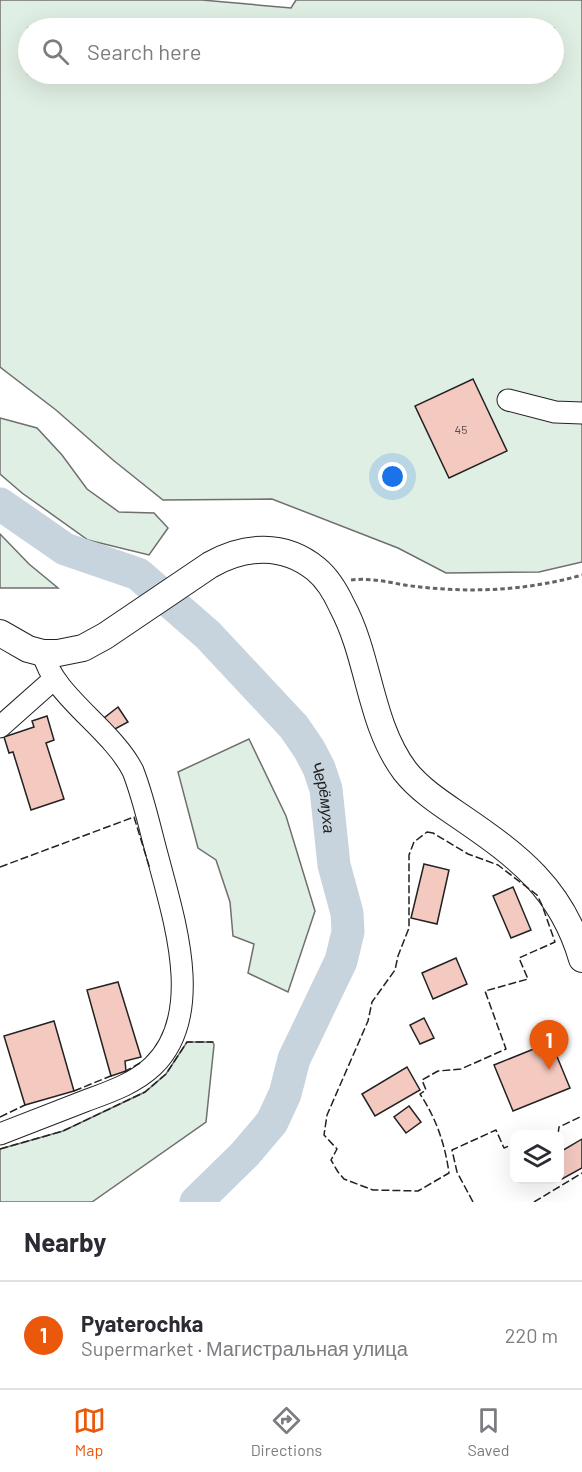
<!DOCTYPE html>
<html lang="en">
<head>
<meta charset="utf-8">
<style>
  :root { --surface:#fff; --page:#f2f2f3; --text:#2b2b33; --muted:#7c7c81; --line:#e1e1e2; --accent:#ea580c }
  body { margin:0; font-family:Barlow,sans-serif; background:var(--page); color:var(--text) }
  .controls { position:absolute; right:18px; bottom:18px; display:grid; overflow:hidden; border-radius:12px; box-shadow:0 6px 24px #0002 }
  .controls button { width:54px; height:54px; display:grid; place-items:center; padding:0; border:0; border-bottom:2px solid var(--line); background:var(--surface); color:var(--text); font:30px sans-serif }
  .you { position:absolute; left:393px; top:477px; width:21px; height:21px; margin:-15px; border:4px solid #fff; border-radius:50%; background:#1a73e8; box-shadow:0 0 0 9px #1a73e833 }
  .badge { display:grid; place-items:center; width:39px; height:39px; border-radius:50%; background:var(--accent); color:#fff; font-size:20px; font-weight:700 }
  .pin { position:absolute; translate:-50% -50px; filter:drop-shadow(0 2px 3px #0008) }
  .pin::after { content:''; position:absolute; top:32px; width:21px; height:18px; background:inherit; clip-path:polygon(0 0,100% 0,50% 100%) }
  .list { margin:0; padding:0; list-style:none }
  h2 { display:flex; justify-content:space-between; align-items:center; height:78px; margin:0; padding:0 24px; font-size:26px }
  h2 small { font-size:20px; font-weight:400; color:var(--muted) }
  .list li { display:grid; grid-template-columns:39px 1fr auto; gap:18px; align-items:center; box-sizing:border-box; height:108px; padding:0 24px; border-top:2px solid var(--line) }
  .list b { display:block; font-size:22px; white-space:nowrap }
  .list p { margin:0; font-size:20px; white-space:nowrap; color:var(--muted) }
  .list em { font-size:20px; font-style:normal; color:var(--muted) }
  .icon { flex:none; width:33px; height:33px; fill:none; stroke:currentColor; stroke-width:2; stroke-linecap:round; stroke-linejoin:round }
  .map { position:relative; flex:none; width:582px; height:1202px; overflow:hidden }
  .search { position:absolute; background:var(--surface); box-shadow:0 6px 24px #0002; left:18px; right:18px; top:18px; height:66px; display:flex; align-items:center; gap:15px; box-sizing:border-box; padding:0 21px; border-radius:33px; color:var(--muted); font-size:22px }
  .sheet { height:186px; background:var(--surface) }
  nav { display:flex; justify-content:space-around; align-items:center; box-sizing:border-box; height:84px; border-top:2px solid var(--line); background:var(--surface); font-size:16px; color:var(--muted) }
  nav a { display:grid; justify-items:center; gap:3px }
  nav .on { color:var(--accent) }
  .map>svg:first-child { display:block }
  .green { fill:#e0efe3; stroke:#6f6f6f; stroke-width:1.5; fill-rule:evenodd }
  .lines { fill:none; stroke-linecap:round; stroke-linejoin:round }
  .river { stroke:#c7d3dd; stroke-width:33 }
  .building { fill:#f3c9c0; stroke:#222; stroke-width:1.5 }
  .minor-casing { stroke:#222; stroke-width:23 }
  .major-casing { stroke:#222; stroke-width:28 }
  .path { stroke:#646464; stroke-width:3; stroke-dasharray:4.5 3; stroke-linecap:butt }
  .minor { stroke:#fff; stroke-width:21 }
  .major { stroke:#fff; stroke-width:26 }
  .fence { stroke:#222; stroke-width:1.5; stroke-dasharray:8 3; stroke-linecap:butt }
  .labels { text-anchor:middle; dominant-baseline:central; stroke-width:4.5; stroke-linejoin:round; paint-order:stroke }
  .number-label { font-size:12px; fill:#564c4a }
  .water-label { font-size:16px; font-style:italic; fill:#222; stroke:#fff }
</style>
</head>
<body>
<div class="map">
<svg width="582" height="1202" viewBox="0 0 582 1202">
  <rect width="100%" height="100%" fill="#fff"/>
  <g class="green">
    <path d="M0,0H202L291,8L296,0H582V562L539,572L446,573L398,548L272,499L163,500L113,460L56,410L0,367ZM28,28H554V74H28Z"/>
    <polygon points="0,418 37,428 62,455 87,489 119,512 154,513 168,528 149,555 88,540 22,493 0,474"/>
    <polygon points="0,534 29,564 58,588 0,588"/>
    <polygon points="249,739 286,816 315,911 288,992 248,973 254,944 233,936 230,902 216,860 198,848 178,772"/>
    <polygon points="187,1042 213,1042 214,1045 206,1122 92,1202 0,1202 0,1149 63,1131 145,1092 166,1074"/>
  </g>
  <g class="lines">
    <path class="river" id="s1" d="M0,504L65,549L138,574L208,635L294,727L309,749L319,768L326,789L334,865L347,913L348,932L341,961L294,1059L285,1094L272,1122L245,1154L196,1202"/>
  </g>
  <g class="building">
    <polygon points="473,379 507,451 449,478 415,406"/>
    <polygon points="118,707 128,722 113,730 104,718"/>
    <polygon points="47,716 54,740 46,743 64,799 31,810 13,752 9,753 4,737 34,727 32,721"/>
    <polygon points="424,864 449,870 437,924 411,918"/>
    <polygon points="513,887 531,930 511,938 493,896"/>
    <polygon points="456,958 467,984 433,999 422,973"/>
    <polygon points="118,982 141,1057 125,1061 126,1071 111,1076 87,990"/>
    <polygon points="424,1018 434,1038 420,1044 410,1025"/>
    <polygon points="54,1021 74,1091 25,1105 4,1036"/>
    <polygon points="551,1042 570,1088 513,1111 494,1065"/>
    <polygon points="407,1067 420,1090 375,1116 362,1094"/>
    <polygon points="409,1106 421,1122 406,1133 394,1117"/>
    <polygon points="582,1139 582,1168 562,1179 560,1175 560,1152"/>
  </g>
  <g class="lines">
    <defs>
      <g id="minor">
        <polyline points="508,400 555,412 582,413"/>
        <polyline points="0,727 54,679"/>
        <path d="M0,1134C28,1123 56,1112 85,1101C109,1092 134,1084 153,1066C206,1015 174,919 158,858C150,829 144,799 133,771C112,729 52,695 43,653"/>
      </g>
      <path id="major" d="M0,633L28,649L43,653H58L83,648L105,636L210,565C245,545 284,543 316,569C327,578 336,593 342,606C370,658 369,723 405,771C420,790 442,804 461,817C518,856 562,889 582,959"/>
    </defs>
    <use href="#minor" class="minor-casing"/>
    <use href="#major" class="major-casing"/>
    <path class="path" d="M351,580C375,577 397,585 420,587C474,593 530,590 582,575"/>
    <use href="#minor" class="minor"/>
    <use href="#major" class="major"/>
    <g class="fence">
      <path d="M427,832L433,833L468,854L498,865L537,895L542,905L555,942L519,958L528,979L485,991L506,1049L461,1069L438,1071L422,1080L426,1090L420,1094C436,1118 445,1144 449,1173L418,1191L373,1190L344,1179L338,1172L331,1160L337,1149L324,1135L327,1115L368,1021L372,1002L395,970L398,956L409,928V855L414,842Z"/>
      <polyline points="0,867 134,817 150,869"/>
      <polyline points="124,1072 140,1063"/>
      <polyline points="74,1091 113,1075"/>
      <polyline points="0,1117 25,1105"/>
      <polyline points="541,1134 548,1132 549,1134"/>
      <polyline points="558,1134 559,1127 582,1116"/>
      <polyline points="0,1149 63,1131 145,1092 166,1074 187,1042 213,1042"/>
      <polyline points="473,1202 457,1172 452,1150 496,1130 504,1148 514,1144"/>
      <polyline points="534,1202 582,1173"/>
    </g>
  </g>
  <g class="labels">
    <g class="number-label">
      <text x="461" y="429">45</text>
    </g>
    <g class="water-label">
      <text stroke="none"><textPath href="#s1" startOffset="453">Черёмуха</textPath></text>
    </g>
  </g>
</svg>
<div class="controls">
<button><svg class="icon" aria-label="layers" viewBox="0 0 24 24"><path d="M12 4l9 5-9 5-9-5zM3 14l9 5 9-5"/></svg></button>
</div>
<div class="you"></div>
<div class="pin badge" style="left:549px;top:1070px">1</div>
<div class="search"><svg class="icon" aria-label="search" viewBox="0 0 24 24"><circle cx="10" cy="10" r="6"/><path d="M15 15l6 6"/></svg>Search here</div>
</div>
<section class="sheet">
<h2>Nearby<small></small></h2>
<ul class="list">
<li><span class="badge">1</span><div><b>Pyaterochka</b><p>Supermarket · Магистральная улица</p></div><em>220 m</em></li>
</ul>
</section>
<nav>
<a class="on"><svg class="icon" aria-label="map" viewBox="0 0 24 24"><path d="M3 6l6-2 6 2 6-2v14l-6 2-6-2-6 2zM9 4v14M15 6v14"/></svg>Map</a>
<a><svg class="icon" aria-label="directions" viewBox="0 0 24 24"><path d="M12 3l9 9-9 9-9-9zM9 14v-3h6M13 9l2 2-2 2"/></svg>Directions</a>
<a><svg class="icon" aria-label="saved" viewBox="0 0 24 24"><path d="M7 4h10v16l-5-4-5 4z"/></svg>Saved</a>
</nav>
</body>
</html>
